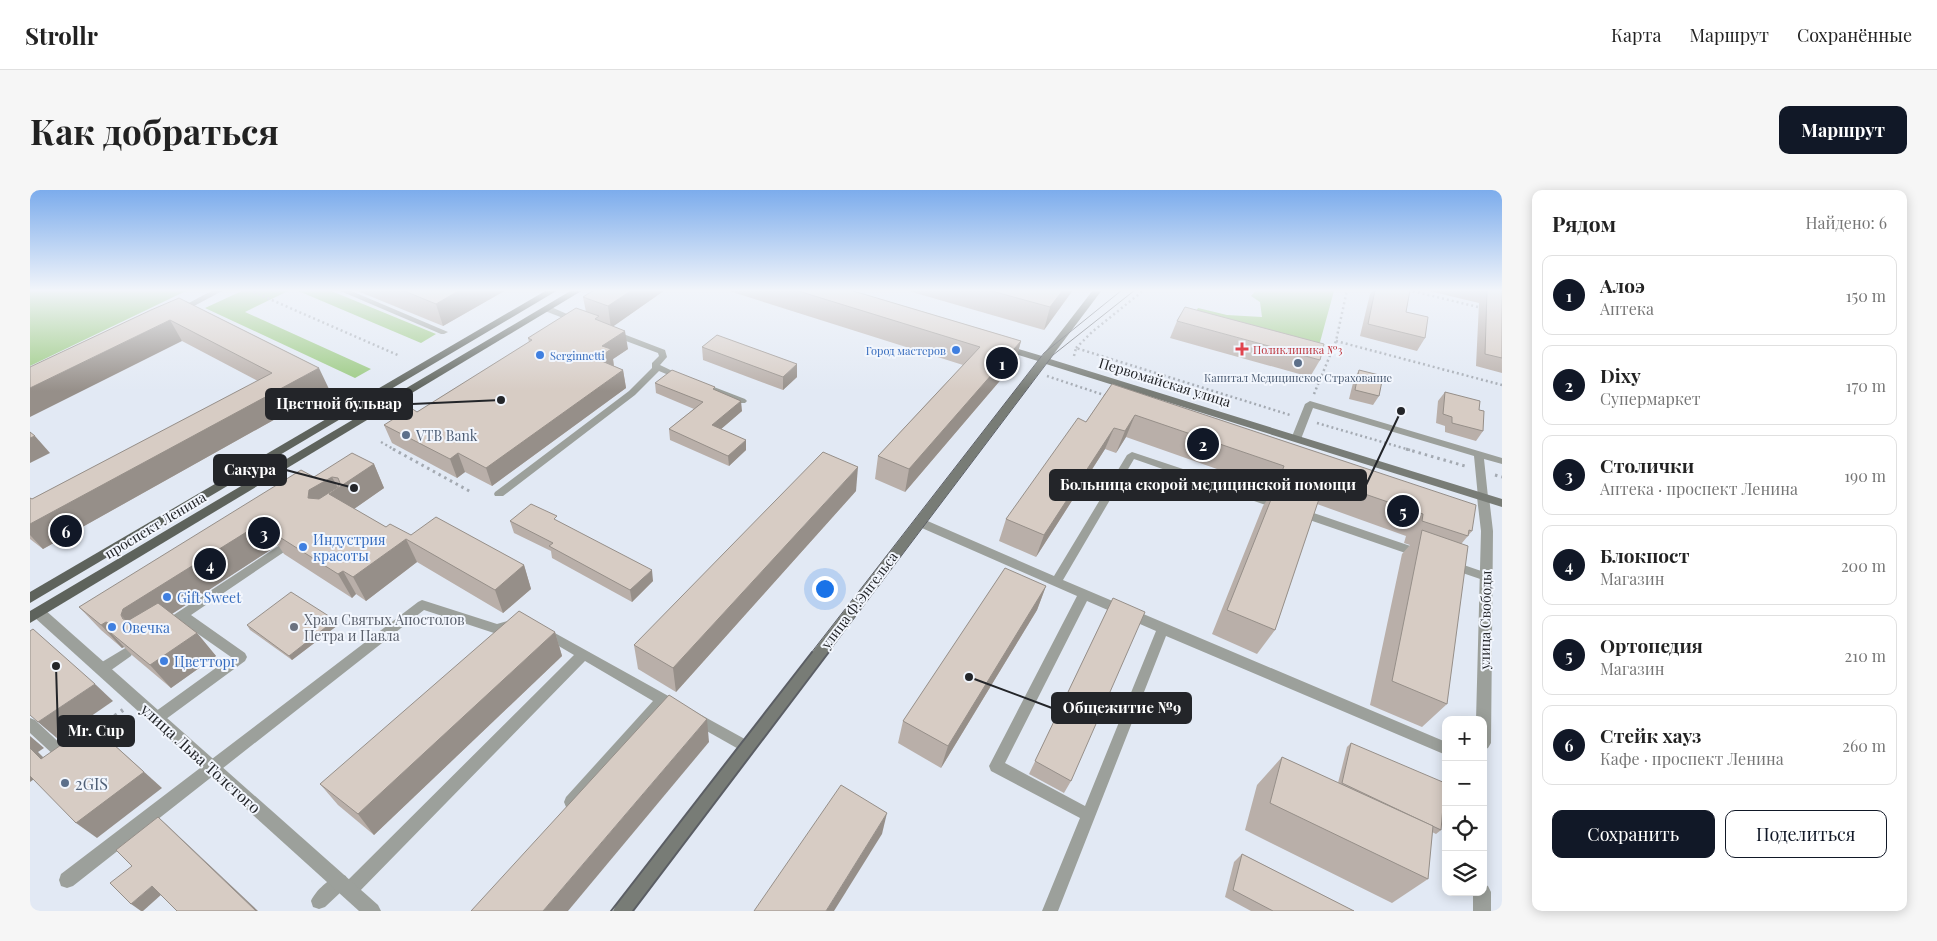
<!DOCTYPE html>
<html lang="ru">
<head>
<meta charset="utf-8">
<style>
  :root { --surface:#fff; --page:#f6f6f6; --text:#222; --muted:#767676; --line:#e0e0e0; --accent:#111827 }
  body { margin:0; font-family:"Playfair Display",serif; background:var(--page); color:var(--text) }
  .controls { position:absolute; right:15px; bottom:15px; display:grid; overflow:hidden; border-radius:10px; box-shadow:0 2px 12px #0003 }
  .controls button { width:45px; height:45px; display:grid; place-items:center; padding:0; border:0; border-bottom:1px solid var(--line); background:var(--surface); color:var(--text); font:25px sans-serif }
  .you { position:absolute; left:794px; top:398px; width:18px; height:18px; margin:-12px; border:4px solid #fff; border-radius:50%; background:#1a73e8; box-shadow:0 0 0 8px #1a73e833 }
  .badge { display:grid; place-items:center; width:32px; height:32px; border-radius:50%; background:var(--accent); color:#fff; font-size:16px; font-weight:700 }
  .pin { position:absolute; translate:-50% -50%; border:2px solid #fff; box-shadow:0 1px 5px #0006 }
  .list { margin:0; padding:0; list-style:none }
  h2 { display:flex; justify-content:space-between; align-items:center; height:65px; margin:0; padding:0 20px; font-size:21px }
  h2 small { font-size:16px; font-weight:400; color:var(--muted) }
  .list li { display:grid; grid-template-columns:32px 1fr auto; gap:15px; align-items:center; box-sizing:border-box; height:80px; margin:0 10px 10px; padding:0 10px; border:1px solid var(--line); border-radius:10px }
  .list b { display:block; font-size:19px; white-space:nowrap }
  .list p { margin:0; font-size:16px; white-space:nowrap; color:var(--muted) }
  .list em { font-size:16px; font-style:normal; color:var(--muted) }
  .actions { display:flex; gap:10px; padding:15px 20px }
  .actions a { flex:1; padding:11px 0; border:1px solid var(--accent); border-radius:10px; text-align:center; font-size:18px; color:var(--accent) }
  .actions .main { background:var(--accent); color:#fff }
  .icon { flex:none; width:28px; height:28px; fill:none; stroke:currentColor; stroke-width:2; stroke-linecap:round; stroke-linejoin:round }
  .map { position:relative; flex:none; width:1472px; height:721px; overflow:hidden; border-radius:10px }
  header { display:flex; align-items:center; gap:30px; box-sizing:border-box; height:70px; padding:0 25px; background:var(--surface); border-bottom:1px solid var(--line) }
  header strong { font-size:24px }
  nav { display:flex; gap:28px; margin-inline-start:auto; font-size:18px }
  .intro { display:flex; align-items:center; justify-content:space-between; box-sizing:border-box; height:120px; padding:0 30px }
  h1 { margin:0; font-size:35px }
  .button { padding:12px 22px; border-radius:10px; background:var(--accent); color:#fff; font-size:18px; font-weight:700 }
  main { display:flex; gap:30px; padding:0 30px }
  aside { flex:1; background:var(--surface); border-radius:10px; box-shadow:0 2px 12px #0003 }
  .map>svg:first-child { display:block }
  .green { fill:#99c97f }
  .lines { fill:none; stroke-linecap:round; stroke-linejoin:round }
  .path-far2 { stroke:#a4aab2; stroke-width:2.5; stroke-dasharray:2 3; stroke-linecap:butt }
  .path-far1 { stroke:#a4aab2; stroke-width:3; stroke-dasharray:2.5 4; stroke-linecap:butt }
  .path { stroke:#a4aab2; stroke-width:4; stroke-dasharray:3 5; stroke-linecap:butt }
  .lane { fill:#9ca09b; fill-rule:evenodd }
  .street { fill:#9ca09b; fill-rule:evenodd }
  .secondary { fill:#787c76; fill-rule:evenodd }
  .primary { fill:#5e635c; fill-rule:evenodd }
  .tram-far1 { stroke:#5b5e64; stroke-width:1 }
  .tram { stroke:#5b5e64; stroke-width:2 }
  .wall { fill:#b9afa9 }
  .shaded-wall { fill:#968f89 }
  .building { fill:#d7ccc4; stroke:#968f89; fill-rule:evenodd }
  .health-dot { fill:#e0444e; stroke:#f2f6fd; stroke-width:2 }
  .shop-dot { fill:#3f7fe0; stroke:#f2f6fd; stroke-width:2 }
  .service-dot { fill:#5c6f8a; stroke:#f2f6fd; stroke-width:2 }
  .worship-dot { fill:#6b7280; stroke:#f2f6fd; stroke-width:2 }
  .labels { text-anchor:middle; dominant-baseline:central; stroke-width:4; stroke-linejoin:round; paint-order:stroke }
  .far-health-label { font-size:11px; fill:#be3a42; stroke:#f2f6fd; text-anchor:start }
  .far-shop-label { font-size:11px; fill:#366cbe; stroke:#f2f6fd; text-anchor:end }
  .far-service-label { font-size:11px; fill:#4e5e75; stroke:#f2f6fd }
  .street-label { font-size:14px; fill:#232529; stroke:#f2f6fd }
  .service-label { font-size:14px; fill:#4e5e75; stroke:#f2f6fd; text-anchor:start }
  .shop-label { font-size:14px; fill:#366cbe; stroke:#f2f6fd; text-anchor:start }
  .worship-label { font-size:14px; fill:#5b616d; stroke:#f2f6fd; text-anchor:start }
  .near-street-label { font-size:16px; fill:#232529; stroke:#f2f6fd }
  .near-service-label { font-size:16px; fill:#4e5e75; stroke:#f2f6fd; text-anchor:start }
  .leader { fill:none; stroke:#232529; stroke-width:2 }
  .callout-dot { fill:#232529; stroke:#f2f6fd; stroke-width:2 }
  .callout { fill:#232529; stroke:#232529; stroke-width:2 }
  .callout-label { font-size:15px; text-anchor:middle; font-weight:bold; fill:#fff }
</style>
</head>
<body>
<header>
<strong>Strollr</strong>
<nav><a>Карта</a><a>Маршрут</a><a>Сохранённые</a></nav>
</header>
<div class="intro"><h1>Как добраться</h1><a class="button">Маршрут</a></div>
<main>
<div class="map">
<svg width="1472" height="721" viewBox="0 0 1472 721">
  <rect width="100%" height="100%" fill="#e2e9f4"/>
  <g class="green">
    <polygon points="0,100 158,100 0,176"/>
    <polygon points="214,100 260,100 215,122 341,179 325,188 175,118"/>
    <polygon points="266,100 299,100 406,144 391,153"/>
    <polygon points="1226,100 1304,101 1287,163 1161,129 1168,118 1197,125 1232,127 1230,112 1221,106"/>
  </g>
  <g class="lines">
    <g class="path-far2">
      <polyline points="219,100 370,166"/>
      <polyline points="1378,100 1452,118"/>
      <polyline points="1306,151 1472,195"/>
      <polyline points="1046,158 1062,142 1114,100"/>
      <polyline points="1044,166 1046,158 1260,225"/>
      <polyline points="1017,186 1077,206"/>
      <polyline points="1284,204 1306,151 1317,100"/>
      <polyline points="1287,233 1380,260"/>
      <polyline points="351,252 365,260"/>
    </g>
    <g class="path-far1">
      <polyline points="363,259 441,302"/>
      <polyline points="1376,259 1435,276"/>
      <polyline points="1465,285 1472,287"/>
    </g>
    <polyline class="path" points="65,540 93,520"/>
    <g class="lane">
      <polygon points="308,100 319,100 418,142 414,144 411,144"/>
      <polygon points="515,117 521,117 553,131 546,133 515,121"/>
      <polygon points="583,140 635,160 637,167 630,175 657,188 653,191 629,181 605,205 473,306 465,306 464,304 465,302 599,201 622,178 622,173 629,166 628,163 580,145 579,143"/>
      <polygon points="684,197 715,209 717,211 715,213 709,213 681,202 679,200"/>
      <polygon points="1280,211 1472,268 1472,274 1454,269 1458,307 1453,311 1448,307 1444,266 1283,218 1271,249 1269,251 1263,251 1261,249 1275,214"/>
      <path d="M1102,262L1255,313L1256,316L1251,320L1247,319L1104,269L1033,390L1416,552V565L1136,446L1028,721H1012L1050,628L961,581L959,576L1047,406L885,335L884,332L885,329H893L1024,386L1097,265ZM1057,411L1126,441L1055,616L975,573Z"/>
      <polygon points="1269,318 1395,361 1397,364 1395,367 1387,367 1265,325 1264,322 1265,319"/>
      <polygon points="253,353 257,354 259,357 257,360 161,425 215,463 217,467 215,471 132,532 127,534 122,532 120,528 122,524 201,467 151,432 146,434 142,432 140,429 142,426"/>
      <polygon points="1422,371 1460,384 1462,387 1460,390 1456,391 1418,378 1416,375 1418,372"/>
      <polygon points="392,410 467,434 481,430 485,432 487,435 485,438 467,444 394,420 43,696 37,698 31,696 29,690 31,684 388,412"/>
      <path d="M514,437L651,513L653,517L651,521L646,523L634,517L546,617L541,619L536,617L534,612L536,607L623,511L555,471L325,706L319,708L313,706L312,701L295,717L289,719L283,717L281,711C285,701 300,688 310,684L316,686L317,691L544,465L510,445L508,442L510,439Z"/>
      <polygon points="97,457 101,458 103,462 101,466 77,483 72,484 67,483 66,479 67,475"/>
      <polygon points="664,521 722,553 724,557 722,561 717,563 712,561 659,531 657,527 659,523"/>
      <polygon points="0,528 5,530 36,559 38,563 36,567 31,569 26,567 0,543"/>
    </g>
    <g class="street">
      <polygon points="183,100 194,100 151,123 145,123 144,121"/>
      <polygon points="1453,303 1459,307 1463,341 1461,553 1458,558 1453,560 1453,530 1446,530 1451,341 1447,307"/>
      <polygon points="9,418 14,419 348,715 351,721 329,721 4,427 2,423 4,419"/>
      <polygon points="1453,694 1458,696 1461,702 1461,721 1443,721 1443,702 1453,702"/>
    </g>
    <polygon class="secondary" points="1063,100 1072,100 1020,169 1472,309 1472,317 1016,174 603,721 583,721 586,715 1008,171 969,159 969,155 975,155 1012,166"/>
    <g class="primary">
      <polygon points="517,100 528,100 0,413 0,402"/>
      <polygon points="542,100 553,100 0,433 0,421"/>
    </g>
    <g class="tram-far1">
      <polyline points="781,463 1014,163 1092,100"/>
      <polyline points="798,463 1023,165 1105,100"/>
    </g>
    <g class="tram">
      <polyline points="581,721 782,462"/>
      <polyline points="603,721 799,462"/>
    </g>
  </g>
  <g class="wall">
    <polygon points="325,100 476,100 413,136"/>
    <polygon points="564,100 635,100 583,136 598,159 583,169 584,176 593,180 596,198 462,296 435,282 427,288 362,253 354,235 387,222 499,152 498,148 556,122 553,107"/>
    <polygon points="696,100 820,100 991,151 985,173 875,302 845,289 848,266 933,175"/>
    <polygon points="875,100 1043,100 1014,140"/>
    <polygon points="1343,100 1380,100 1376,122 1395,148 1387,161 1330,146 1340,104"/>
    <polygon points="1395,100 1472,100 1472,183 1446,176 1449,113"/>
    <polygon points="121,120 299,199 13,359 0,349 0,308 2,309 228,191 152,151"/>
    <polygon points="1147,131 1290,170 1280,187 1140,148"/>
    <polygon points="672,157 767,187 753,200 673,170"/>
    <polygon points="1329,180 1349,206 1343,215 1319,209 1324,189"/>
    <polygon points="625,193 685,200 712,221 691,239 716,260 699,276 640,250 639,239 664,219 626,203"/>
    <polygon points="1082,194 1442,341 1432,353 1417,514 1392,537 1340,515 1372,364 1380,355 1374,353 1376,346 1287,314 1245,440 1227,464 1182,444 1233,316 1239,307 1237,306 1241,298 1096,247 1086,263 1075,259 1006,367 969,351 976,329 1056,232"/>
    <polygon points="1415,202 1449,220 1453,241 1446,251 1415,242 1415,236 1406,233 1408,211"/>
    <polygon points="344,274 354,298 324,319 356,337 381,345 494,375 501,399 473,423 387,372 336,411 326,404 322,408 254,364 248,355 142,424 167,443 186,466 141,498 103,466 94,457 92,458 71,440 49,417 284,287"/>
    <polygon points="826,301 646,502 608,479 604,455"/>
    <polygon points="480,331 528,331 623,391 602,412 522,368 521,361 484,343"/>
    <polygon points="1016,396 1007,420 911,578 868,553 873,531"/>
    <polygon points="1083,408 1041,591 1034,603 999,584"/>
    <polygon points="305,430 308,435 262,470 220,440 217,435"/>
    <polygon points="525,442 532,466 344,645 308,615 290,594"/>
    <polygon points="1321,553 1411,640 1406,644 1402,642 1398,689 1362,713 1215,640 1227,595 1252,567 1308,593 1317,557"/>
    <polygon points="1212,664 1324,721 1221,721 1195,707 1204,672"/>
  </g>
  <g class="shaded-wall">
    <polygon points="430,100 476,100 413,136 406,114"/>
    <polygon points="602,100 635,100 581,138 578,116"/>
    <polygon points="1033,100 1043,100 1014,140 1020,117"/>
    <polygon points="140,130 152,151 0,227 0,198"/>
    <polygon points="595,141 598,159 583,169 584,178 567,169 572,156"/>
    <polygon points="991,151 985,173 875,302 879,279"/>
    <polygon points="767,174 767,187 753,200 753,187"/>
    <polygon points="289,178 299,199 13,359 0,345 0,334"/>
    <polygon points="593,180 596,198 462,296 456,278"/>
    <polygon points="711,211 712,221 683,246 682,235"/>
    <polygon points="1105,225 1096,247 1086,263 1095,241"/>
    <polygon points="1084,238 1075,259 1006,367 1014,345"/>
    <polygon points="5,246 20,263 0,273 0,248"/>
    <polygon points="716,250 716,260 699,276 698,266"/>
    <polygon points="428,263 435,282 427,288 420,269"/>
    <polygon points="344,274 354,298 311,328 278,308 279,300 302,287 308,298"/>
    <polygon points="828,277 826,301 646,502 643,478"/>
    <polygon points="239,328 252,348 240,341 248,355 114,442 114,452 91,425 93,419"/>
    <polygon points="376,349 387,372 336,411 323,387"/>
    <polygon points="494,375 501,399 473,423 465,400"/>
    <polygon points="622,380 623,391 602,412 600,400"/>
    <polygon points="313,381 326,404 322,408 308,384"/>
    <polygon points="1016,396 1007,420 911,578 918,556"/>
    <polygon points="305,430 308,435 262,470 259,466"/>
    <polygon points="76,432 97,455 81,443 94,457 92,458 71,435"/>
    <polygon points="525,442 532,466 344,645 328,624"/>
    <polygon points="167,443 186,466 141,498 120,475"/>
    <polygon points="65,494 83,511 28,549 8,532"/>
    <polygon points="677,529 679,552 538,721 513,721"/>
    <polygon points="61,534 132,598 67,648 46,633"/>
    <polygon points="0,546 14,558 8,562 32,586 11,569 0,558"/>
    <polygon points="0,582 7,587 0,592"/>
    <polygon points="857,623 852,644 804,721 796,721"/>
    <polygon points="128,627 137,635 228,721 226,721"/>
    <polygon points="122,696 132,704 113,721 111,721 101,714"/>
  </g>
  <g class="building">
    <polygon points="372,100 430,100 406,114"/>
    <polygon points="564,100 602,100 578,116 553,107"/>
    <polygon points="765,100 820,100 991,151 879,279 848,266 950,157"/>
    <polygon points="958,100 1033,100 1020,117"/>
    <polygon points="1345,100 1380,100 1376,122 1398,127 1395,148 1338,134"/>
    <polygon points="1455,100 1472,100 1472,168 1455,164 1457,101"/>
    <polygon points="149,108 289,178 0,334 0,308 2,309 242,183 140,130 0,198 0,177 121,120"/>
    <polygon points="1155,117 1294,154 1290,170 1147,131"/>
    <polygon points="546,118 569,126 565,129 595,141 572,156 581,159 567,169 593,180 456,278 428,263 420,269 354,235 381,218 387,222 502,150 498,148"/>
    <polygon points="687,145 767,174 753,187 672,157"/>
    <polygon points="642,180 685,197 683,199 711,211 682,235 716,250 698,266 639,239 673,212 625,193"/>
    <polygon points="1329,180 1353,186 1349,206 1325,200"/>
    <polygon points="1082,194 1446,315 1442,341 1439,340 1438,346 1392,331 1393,324 1294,290 1292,298 1251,284 1254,276 1105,225 1095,241 1084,238 1014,345 976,329 1048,228 1056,232"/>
    <polygon points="1415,202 1450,211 1449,220 1454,221 1453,241 1422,233 1422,227 1413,224"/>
    <polygon points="0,242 5,246 0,248"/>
    <polygon points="793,262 828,277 643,478 604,455"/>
    <path d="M322,263L344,274L299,304L356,337L360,334L381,345L406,327L494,375L465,400L376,349L323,387L313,381L308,384L240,341L244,338L246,332L239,328L93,419L91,425L93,429L99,430L128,413L167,443L120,475L81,443L83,438L81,434L76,432L71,435L49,417L271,280L284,287ZM302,287L308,288L310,293L308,297L289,309L278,308L279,300Z"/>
    <polygon points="1248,292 1290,306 1245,440 1197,420"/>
    <polygon points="501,314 527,326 524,329 622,380 600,400 519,356 523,353 480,331"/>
    <polygon points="1392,340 1438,356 1417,514 1362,491"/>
    <polygon points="975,378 1016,396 918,556 873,531"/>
    <polygon points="261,402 305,430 259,466 217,435"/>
    <polygon points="1083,408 1115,422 1041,591 1005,571"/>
    <polygon points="489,421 525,442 328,624 290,594"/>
    <polygon points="3,439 65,494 8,532 0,525 0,441"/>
    <polygon points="639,505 677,529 513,721 441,721"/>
    <polygon points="61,534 114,582 46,633 0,586 0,558 11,569"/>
    <polygon points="1321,553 1415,593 1411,640 1312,593"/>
    <polygon points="1252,567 1403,636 1398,689 1240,613"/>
    <polygon points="811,595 857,623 796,721 724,721"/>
    <polygon points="128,627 226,721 147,721 122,696 101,714 80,693 102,676 86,660"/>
    <polygon points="1212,664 1324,721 1243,721 1203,700"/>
  </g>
  <linearGradient id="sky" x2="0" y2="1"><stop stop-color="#7cacec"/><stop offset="0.5" stop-color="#f2f5fa"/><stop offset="1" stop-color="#f2f5fa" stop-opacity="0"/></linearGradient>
  <rect width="1472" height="201" fill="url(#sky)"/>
  <path class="health-dot" d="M1209.5 151.5h5v5h5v5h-5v5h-5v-5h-5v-5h5z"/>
  <g class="shop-dot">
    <circle cx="926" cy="160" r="5"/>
    <circle cx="510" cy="165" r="5"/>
    <circle cx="273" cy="357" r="5"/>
    <circle cx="137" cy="407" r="5"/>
    <circle cx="82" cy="437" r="5"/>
    <circle cx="134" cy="471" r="5"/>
  </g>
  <g class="service-dot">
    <circle cx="1268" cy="173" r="5"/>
    <circle cx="376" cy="245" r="5"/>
    <circle cx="35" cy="593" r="5"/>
  </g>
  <circle class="worship-dot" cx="264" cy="437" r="5"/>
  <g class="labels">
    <g class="far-health-label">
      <text x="1223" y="159">Поликлиника №3</text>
    </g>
    <g class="far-shop-label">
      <text x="916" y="160">Город мастеров</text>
      <text x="520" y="165" text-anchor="start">Serginnetti</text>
    </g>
    <g class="far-service-label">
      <text x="1268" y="187">Капитал Медицинское Страхование</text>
    </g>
    <g class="street-label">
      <text transform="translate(1135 192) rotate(17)">Первомайская улица</text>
      <text transform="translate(125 335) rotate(-31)">проспект Ленина</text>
      <text transform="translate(829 410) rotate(-53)">улица Ф.Энгельса</text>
      <text transform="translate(1455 430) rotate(-89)">улица Свободы</text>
    </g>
    <g class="service-label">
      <text x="386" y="245">VTB Bank</text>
    </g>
    <g class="shop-label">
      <text x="283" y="349">Индустрия<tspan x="283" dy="16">красоты</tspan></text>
      <text x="147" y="407">Gift Sweet</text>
      <text x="92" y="437">Овечка</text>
      <text x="144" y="471">Цветторг</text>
    </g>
    <g class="worship-label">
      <text x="274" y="429">Храм Святых Апостолов<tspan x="274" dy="16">Петра и Павла</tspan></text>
    </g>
    <g class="near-street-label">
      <text transform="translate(171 568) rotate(42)">улица Льва Толстого</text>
    </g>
    <g class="near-service-label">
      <text x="45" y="593">2GIS</text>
    </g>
  </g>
  <path class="leader" d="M471 210L382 214M324 298L256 280M1371 221L1336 295M939 487L1022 518M26 476L28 541"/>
  <g class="callout-dot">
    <circle cx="471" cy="210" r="5"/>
    <circle cx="324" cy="298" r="5"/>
    <circle cx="1371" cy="221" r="5"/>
    <circle cx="939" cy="487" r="5"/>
    <circle cx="26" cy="476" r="5"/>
  </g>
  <g class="callout">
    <rect x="236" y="199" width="146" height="30" rx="5"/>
    <rect x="184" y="265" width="72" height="30" rx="5"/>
    <rect x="1020" y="280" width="316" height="30" rx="5"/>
    <rect x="1022" y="503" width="139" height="30" rx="5"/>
    <rect x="28" y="526" width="76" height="30" rx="5"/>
  </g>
  <g class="callout-label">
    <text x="309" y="219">Цветной бульвар</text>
    <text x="220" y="285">Сакура</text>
    <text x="1178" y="300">Больница скорой медицинской помощи</text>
    <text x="1092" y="523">Общежитие №9</text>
    <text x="66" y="546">Mr. Cup</text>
  </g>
</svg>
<div class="controls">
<button>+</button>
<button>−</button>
<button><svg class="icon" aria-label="locate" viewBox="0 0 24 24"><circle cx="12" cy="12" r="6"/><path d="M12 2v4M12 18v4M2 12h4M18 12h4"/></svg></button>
<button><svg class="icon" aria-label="layers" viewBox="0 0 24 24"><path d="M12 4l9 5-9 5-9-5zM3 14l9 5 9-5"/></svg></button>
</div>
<div class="you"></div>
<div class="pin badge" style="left:972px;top:173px">1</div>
<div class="pin badge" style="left:1173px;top:254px">2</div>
<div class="pin badge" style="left:234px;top:343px">3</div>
<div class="pin badge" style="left:180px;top:374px">4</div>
<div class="pin badge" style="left:1373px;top:321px">5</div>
<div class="pin badge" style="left:36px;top:341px">6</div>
</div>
<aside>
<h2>Рядом<small>Найдено: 6</small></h2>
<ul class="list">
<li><span class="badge">1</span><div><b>Алоэ</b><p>Аптека</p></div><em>150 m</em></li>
<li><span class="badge">2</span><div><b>Dixy</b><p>Супермаркет</p></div><em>170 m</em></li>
<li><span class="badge">3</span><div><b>Столички</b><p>Аптека · проспект Ленина</p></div><em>190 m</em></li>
<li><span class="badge">4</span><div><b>Блокпост</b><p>Магазин</p></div><em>200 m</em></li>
<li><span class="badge">5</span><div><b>Ортопедия</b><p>Магазин</p></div><em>210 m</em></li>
<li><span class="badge">6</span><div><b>Стейк хауз</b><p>Кафе · проспект Ленина</p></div><em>260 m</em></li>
</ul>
<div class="actions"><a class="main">Сохранить</a><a>Поделиться</a></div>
</aside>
</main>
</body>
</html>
